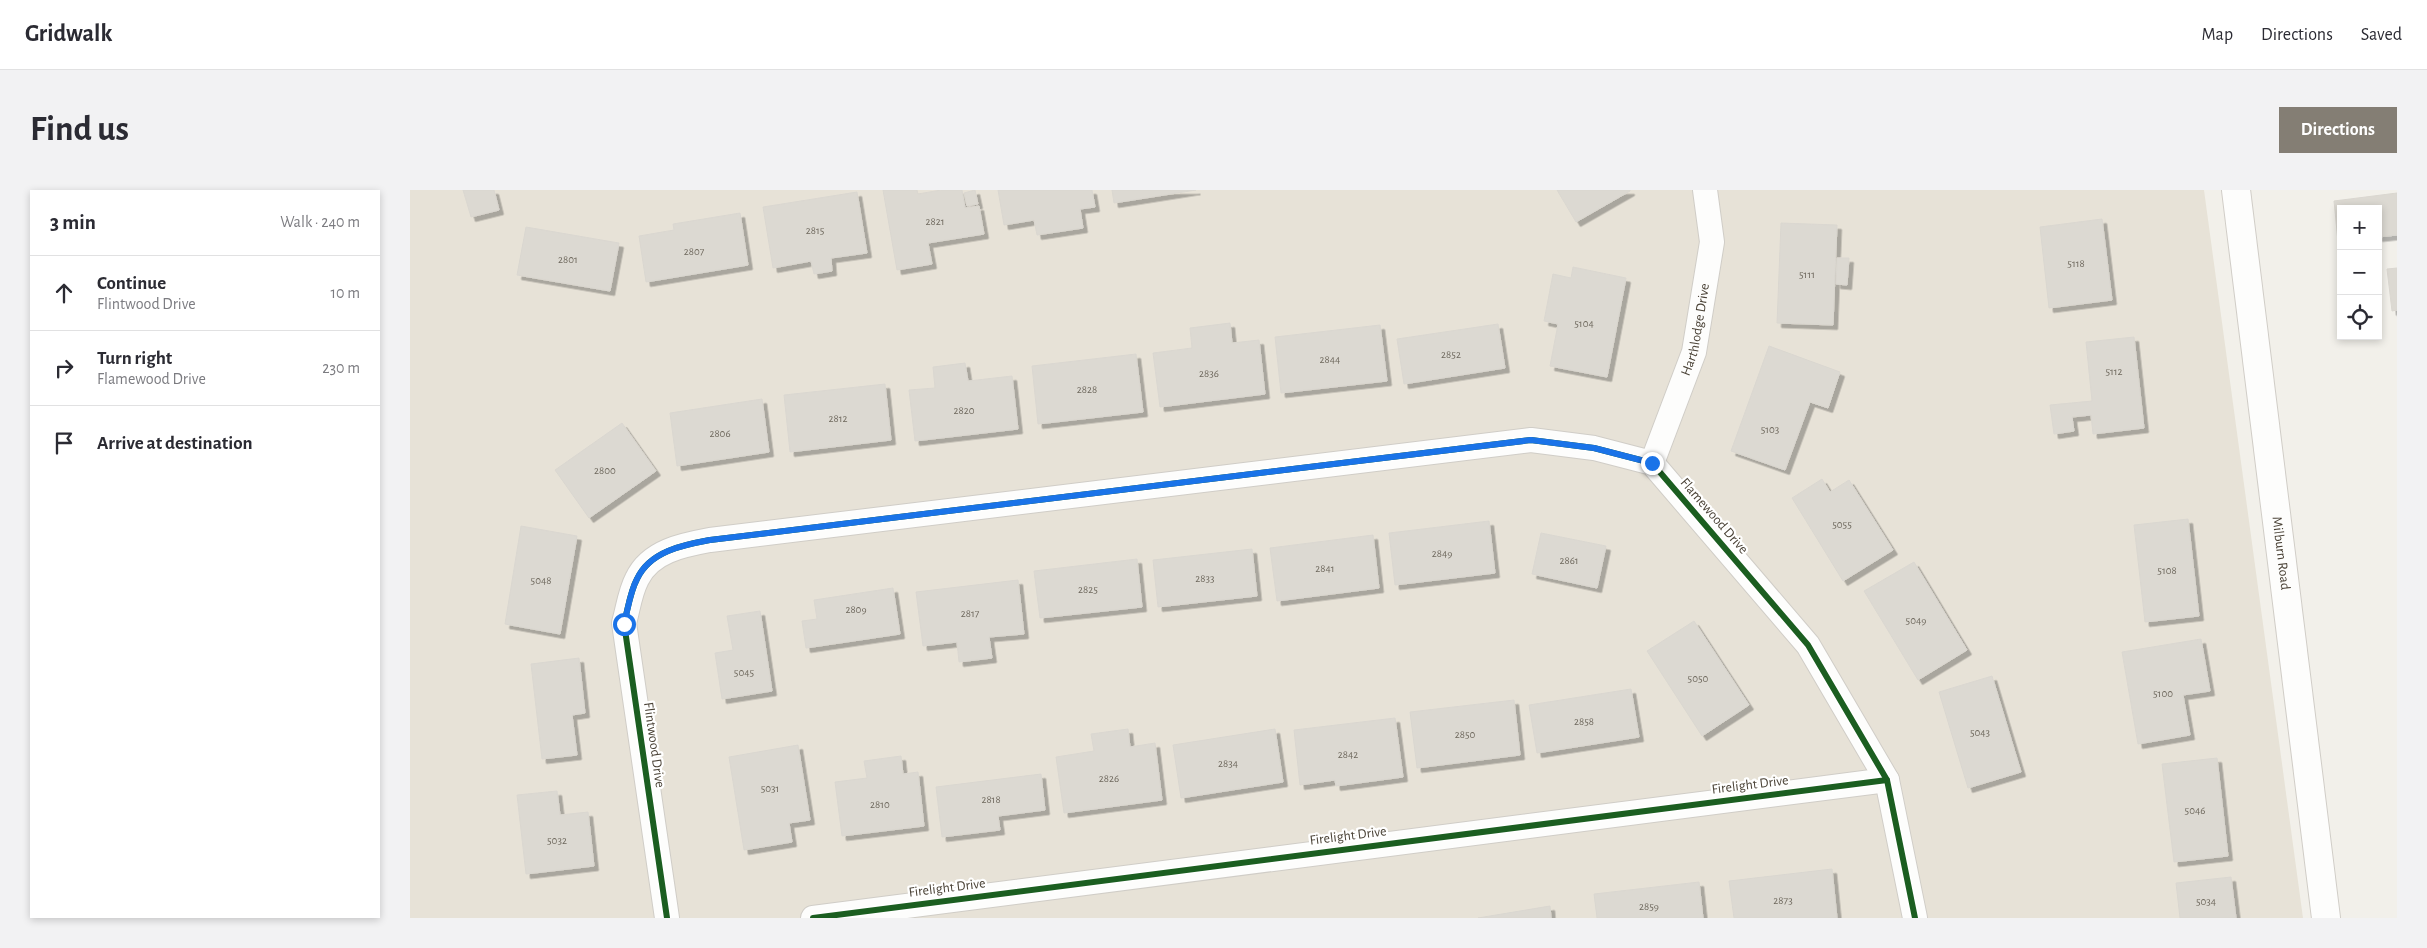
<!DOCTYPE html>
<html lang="en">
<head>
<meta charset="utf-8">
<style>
  :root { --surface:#fff; --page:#f2f2f3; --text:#2b2b33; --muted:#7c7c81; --line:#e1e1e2; --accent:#847e74 }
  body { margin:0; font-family:"Alegreya Sans",sans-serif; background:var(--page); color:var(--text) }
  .controls { position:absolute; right:15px; top:15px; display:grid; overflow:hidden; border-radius:0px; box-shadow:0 2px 8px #0003 }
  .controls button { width:45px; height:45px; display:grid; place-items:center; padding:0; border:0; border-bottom:1px solid var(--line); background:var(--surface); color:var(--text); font:25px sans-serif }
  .stop { position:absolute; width:15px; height:15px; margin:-11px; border:4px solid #1a73e8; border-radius:50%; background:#fff }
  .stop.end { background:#1a73e8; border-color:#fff; box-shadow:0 1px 5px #0008 }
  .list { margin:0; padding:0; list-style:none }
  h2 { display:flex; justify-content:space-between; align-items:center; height:65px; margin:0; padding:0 20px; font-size:21px }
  h2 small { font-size:16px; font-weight:400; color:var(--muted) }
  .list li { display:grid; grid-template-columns:32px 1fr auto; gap:15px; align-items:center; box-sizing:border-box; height:75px; padding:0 20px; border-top:1px solid var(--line) }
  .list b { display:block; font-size:19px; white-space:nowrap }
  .list p { margin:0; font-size:16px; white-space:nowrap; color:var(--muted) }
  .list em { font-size:16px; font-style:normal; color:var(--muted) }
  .icon { flex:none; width:28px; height:28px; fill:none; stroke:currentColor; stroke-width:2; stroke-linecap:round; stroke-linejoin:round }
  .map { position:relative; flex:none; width:1987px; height:728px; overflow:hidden; border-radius:0px }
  header { display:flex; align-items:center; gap:30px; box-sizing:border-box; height:70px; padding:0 25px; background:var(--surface); border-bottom:1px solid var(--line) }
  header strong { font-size:24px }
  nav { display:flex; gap:28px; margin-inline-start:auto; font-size:18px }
  .intro { display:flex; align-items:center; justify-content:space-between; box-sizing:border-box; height:120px; padding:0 30px }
  h1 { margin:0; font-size:35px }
  .button { padding:12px 22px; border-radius:0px; background:var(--accent); color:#fff; font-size:18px; font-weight:700 }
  main { display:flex; gap:30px; padding:0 30px }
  aside { flex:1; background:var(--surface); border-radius:0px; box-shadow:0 2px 8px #0003 }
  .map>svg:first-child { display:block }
  .residential { fill:#e7e2d7 }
  .building { fill:#dcd9d2; stroke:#dad7d0; filter:url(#shadow) }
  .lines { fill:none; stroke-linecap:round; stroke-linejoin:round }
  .minor-casing { stroke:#d0cdc7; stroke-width:26 }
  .tertiary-casing { stroke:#d0cdc7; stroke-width:30 }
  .minor { stroke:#fdfdfc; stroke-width:24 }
  .tertiary { stroke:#fdfdfc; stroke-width:28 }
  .cycleway-casing { stroke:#fff; stroke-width:9 }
  .cycleway { stroke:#1b5e20; stroke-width:6 }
  .route { stroke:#1a73e8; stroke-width:6 }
  .labels { text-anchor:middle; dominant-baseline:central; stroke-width:4.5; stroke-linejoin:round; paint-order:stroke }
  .number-label { font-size:11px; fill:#6e685d }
  .street-label { font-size:14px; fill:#494135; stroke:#fff }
</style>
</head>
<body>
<header>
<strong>Gridwalk</strong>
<nav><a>Map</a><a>Directions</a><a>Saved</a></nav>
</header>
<div class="intro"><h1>Find us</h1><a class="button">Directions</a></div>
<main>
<aside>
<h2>3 min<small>Walk · 240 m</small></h2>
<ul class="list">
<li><svg class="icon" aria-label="ahead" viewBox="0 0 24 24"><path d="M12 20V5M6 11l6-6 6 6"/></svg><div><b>Continue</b><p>Flintwood Drive</p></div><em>10 m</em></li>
<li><svg class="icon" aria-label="right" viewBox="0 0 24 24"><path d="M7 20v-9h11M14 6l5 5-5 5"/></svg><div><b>Turn right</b><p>Flamewood Drive</p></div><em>230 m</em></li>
<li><svg class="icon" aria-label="arrive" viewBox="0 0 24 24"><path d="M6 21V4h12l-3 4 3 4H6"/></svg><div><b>Arrive at destination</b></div></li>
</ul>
</aside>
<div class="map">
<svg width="1987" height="728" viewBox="0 0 1987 728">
  <defs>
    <filter id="shadow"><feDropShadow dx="4.5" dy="4.5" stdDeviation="0" flood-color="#0004"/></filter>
  </defs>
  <rect width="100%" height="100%" fill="#f2f0ea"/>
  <polygon class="residential" points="0,0 1794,0 1893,728 0,728"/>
  <g class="building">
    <polygon points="53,0 84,0 89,20 61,27"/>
    <polygon points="473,0 507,0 508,4 531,0 552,0 555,18 569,16 574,44 518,53 522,74 487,80"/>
    <polygon points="565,0 568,14 557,16 554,3"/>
    <polygon points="588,0 682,0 685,17 670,19 673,38 627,45 624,30 594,35"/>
    <polygon points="702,0 786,0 704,13"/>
    <polygon points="1147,0 1220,0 1220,1 1166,32"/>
    <polygon points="447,2 457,63 421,68 422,81 404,84 401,71 363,78 353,17"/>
    <polygon points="1987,3 1987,45 1968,47 1968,19 1931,19 1931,51 1928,52 1924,11"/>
    <polygon points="330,23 338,75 236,92 229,46 264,40 263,34"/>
    <polygon points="1692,29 1702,110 1639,118 1630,37"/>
    <polygon points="1371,33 1427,35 1423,135 1367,133"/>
    <polygon points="116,37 209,53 200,101 107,85"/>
    <polygon points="1427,68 1439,68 1437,95 1426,94"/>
    <polygon points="1163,77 1216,88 1197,187 1140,176 1148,134 1134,131 1143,84 1161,88"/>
    <polygon points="1987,78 1987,120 1982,121 1977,79"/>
    <polygon points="820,133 822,153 849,150 855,204 750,217 743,163 782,158 780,138"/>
    <polygon points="1088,134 1095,178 994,194 987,149"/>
    <polygon points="970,135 977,191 871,203 865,147"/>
    <polygon points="1724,147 1734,238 1683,244 1681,225 1662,227 1664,241 1644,244 1640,215 1682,211 1676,152"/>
    <polygon points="1359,156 1430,182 1418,218 1400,212 1375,280 1321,261"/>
    <polygon points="726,164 733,222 628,234 622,176"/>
    <polygon points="555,173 558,191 602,186 608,239 505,251 499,200 525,198 523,177"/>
    <polygon points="475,194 481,250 380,262 374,205"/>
    <polygon points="352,209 359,262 267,276 260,223"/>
    <polygon points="212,233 246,281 179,328 145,280"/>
    <polygon points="1412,289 1420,302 1439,290 1483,360 1433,391 1382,308"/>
    <polygon points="1778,329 1789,426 1735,432 1724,335"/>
    <polygon points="1079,331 1085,383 985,395 979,343"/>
    <polygon points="111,336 167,346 150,444 95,434"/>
    <polygon points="1131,343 1196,356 1187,398 1122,384"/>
    <polygon points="963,345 969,398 867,411 860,358"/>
    <polygon points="842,359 847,406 748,417 743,370"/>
    <polygon points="727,369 732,417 630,428 624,381"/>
    <polygon points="1504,372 1557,460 1508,490 1454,401"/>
    <polygon points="608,390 614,444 579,447 582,468 549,472 547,452 513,456 506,402"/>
    <polygon points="483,398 490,444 396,458 392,431 407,429 404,410"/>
    <polygon points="350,421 362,501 312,509 305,463 323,460 317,426"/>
    <polygon points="1284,431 1339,515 1292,546 1237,461"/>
    <polygon points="1791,449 1800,501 1773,505 1780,545 1728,554 1712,462"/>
    <polygon points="169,468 175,523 162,525 167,565 132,569 121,474"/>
    <polygon points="1582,486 1611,582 1558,598 1529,502"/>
    <polygon points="1221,499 1229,547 1127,563 1119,515"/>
    <polygon points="1104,510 1110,565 1007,578 1000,522"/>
    <polygon points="985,528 993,587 926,596 925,590 890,595 884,540"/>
    <polygon points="718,539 720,557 745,553 752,610 654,623 646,567 684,561 681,544"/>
    <polygon points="865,539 873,592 771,608 763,555"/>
    <polygon points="388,555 400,630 379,633 382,652 334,660 319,567"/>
    <polygon points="491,566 493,584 508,582 514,636 432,646 425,592 457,588 454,571"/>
    <polygon points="1807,568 1818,666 1764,672 1752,574"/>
    <polygon points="631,584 635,620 588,626 590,640 532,647 526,597"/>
    <polygon points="147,601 150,625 178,622 184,676 116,684 107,605"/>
    <polygon points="1422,679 1427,728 1324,728 1319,691"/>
    <polygon points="1821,687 1826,728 1770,728 1766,693"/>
    <polygon points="1289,692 1293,728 1187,728 1184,704"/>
    <polygon points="1140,716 1141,728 1068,728"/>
  </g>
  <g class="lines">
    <defs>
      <g id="minor">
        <path id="s1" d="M1242,273L1284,162L1302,52L1295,0"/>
        <path d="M257,728L214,433C218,419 220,402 227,389C240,361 273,355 300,350L1121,250L1184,258L1242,273L1398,455L1477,590L1505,728"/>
        <polyline points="403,728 1477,590"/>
      </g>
      <g id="tertiary">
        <path id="s2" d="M1826,0L1916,728"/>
      </g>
    </defs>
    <use href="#minor" class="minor-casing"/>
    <use href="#tertiary" class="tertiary-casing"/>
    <use href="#minor" class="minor"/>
    <use href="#tertiary" class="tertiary"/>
    <defs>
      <g id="cycleway">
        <path d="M257,728L214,433C218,419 220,402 227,389C240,361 273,355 300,350L1121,250L1184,258L1242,273L1398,455L1477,590L1505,728"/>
        <polyline points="403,728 1477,590"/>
      </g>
    </defs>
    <use href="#cycleway" class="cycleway-casing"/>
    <use href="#cycleway" class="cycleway"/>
  </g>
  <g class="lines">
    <path class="route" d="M214,434C218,419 220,402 227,389C240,361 273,355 300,350L1121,250L1184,258L1242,273"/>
  </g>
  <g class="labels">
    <g class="number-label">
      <text x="525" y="31">2821</text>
      <text x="405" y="40">2815</text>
      <text x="284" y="61">2807</text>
      <text x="158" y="69">2801</text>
      <text x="1666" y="73">5118</text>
      <text x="1397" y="84">5111</text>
      <text x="1174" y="133">5104</text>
      <text x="1041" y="164">2852</text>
      <text x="920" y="169">2844</text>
      <text x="1704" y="181">5112</text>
      <text x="799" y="183">2836</text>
      <text x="677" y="199">2828</text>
      <text x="554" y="220">2820</text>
      <text x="428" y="228">2812</text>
      <text x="1360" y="239">5103</text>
      <text x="310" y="243">2806</text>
      <text x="195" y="280">2800</text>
      <text x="1432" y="334">5055</text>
      <text x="1032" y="363">2849</text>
      <text x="1159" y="370">2861</text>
      <text x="915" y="378">2841</text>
      <text x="1757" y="380">5108</text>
      <text x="795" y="388">2833</text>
      <text x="131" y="390">5048</text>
      <text x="678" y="399">2825</text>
      <text x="446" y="419">2809</text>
      <text x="560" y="423">2817</text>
      <text x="1506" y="430">5049</text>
      <text x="334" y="482">5045</text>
      <text x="1288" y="488">5050</text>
      <text x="1753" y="503">5100</text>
      <text x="1174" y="531">2858</text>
      <text x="1570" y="542">5043</text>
      <text x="1055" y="544">2850</text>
      <text x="938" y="564">2842</text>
      <text x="818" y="573">2834</text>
      <text x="699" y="588">2826</text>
      <text x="360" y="598">5031</text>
      <text x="581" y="609">2818</text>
      <text x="470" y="614">2810</text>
      <text x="1785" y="620">5046</text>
      <text x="147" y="650">5032</text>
      <text x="1373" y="710">2873</text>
      <text x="1796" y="711">5034</text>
      <text x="1239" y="716">2859</text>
    </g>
    <g class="street-label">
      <text stroke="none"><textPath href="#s1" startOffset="141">Harthlodge Drive</textPath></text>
      <text transform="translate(1304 326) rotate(49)">Flamewood Drive</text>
      <text stroke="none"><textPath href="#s2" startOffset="366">Milburn Road</textPath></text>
      <text transform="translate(244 555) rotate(82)">Flintwood Drive</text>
      <text transform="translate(1340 595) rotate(-7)">Firelight Drive</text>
      <text transform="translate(938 646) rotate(-7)">Firelight Drive</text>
      <text transform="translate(537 698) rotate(-7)">Firelight Drive</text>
    </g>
  </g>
</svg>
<div class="controls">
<button>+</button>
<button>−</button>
<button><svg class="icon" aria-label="locate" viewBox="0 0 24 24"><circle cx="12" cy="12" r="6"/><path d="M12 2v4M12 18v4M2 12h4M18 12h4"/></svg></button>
</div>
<div class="stop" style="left:214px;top:434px"></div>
<div class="stop end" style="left:1242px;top:273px"></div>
</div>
</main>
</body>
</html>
